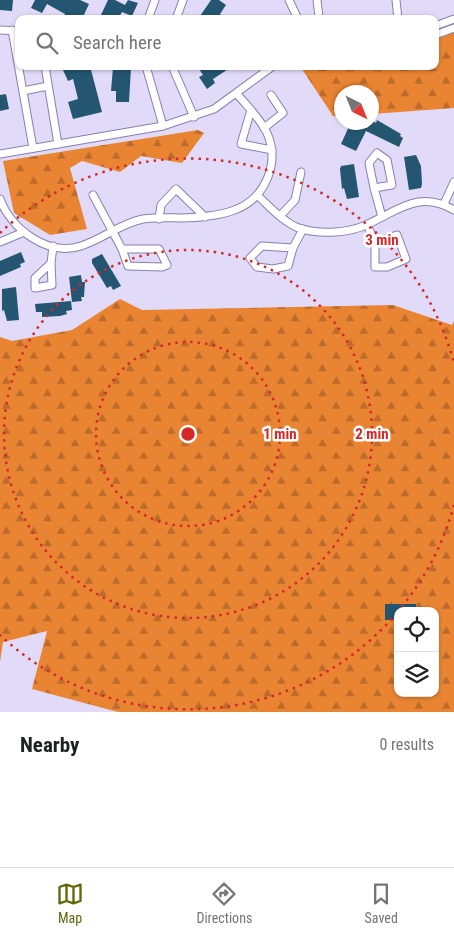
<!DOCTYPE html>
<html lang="en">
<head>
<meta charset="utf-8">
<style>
  :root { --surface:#fff; --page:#f6f6f6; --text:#202124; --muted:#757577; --line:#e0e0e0; --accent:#5f6708 }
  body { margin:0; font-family:"Roboto Condensed",sans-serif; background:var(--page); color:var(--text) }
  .controls { position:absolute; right:15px; bottom:15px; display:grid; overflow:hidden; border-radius:10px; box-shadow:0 1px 4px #0004 }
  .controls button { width:45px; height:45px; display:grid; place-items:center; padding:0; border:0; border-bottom:1px solid var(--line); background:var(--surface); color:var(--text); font:25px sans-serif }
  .compass { position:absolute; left:334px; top:85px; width:45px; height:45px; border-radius:50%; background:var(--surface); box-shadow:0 1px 4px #0004; rotate:137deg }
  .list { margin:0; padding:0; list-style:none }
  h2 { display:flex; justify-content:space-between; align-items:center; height:65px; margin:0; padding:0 20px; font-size:21px }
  h2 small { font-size:16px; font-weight:400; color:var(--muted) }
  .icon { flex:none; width:28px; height:28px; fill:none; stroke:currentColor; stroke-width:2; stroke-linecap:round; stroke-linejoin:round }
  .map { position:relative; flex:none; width:454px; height:712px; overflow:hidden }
  .search { position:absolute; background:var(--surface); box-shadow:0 1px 4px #0004; left:15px; right:15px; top:15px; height:55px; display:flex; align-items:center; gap:12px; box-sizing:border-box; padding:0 18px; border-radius:10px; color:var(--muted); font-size:19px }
  .sheet { height:155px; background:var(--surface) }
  nav { display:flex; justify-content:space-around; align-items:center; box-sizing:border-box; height:70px; border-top:1px solid var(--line); background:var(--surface); font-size:14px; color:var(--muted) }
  nav a { display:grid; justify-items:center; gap:2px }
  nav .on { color:var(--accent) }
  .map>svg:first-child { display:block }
  .forest { fill:url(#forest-firs); fill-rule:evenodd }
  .building { fill:#245671 }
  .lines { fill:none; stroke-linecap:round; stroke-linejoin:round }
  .street-casing { stroke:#8a7fad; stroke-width:9 }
  .street { stroke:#fff; stroke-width:7 }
  .ring { fill:none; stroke:#d62828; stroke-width:2.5; stroke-dasharray:2.5 5 }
  .centre { fill:#d62828; stroke:#fff; stroke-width:2.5 }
  .ring-label { font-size:15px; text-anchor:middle; font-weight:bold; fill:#d62828; stroke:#fff; stroke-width:5; stroke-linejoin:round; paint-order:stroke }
</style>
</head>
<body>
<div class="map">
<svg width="454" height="712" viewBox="0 0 454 712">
  <defs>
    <pattern id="forest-firs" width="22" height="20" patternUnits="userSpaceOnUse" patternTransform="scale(1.25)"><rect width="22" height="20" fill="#e98432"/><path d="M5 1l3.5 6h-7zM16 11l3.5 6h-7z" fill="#bc6b2a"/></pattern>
  </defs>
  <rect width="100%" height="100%" fill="#e1dbf9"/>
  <g class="forest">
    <polygon points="454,20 454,108 372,114 372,92 342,92 341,116 333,116 300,66 435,66 435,23"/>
    <polygon points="198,130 204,133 182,163 141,156 120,172 82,161 70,168 87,229 50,235 14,213 3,161"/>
    <path d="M120,299L142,310L393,305L452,325L454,321V712H118L32,689L47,631L3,642L0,662V337L12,341L72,330ZM398,611H435V693H398Z"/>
  </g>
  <g class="building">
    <polygon points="0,0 13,0 12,11 0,10"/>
    <polygon points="35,0 80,0 89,4 82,19 63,19 65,14 47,4 42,13 31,8"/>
    <polygon points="108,0 115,0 125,5 128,0 138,3 132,16 122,12 118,19 99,19"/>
    <polygon points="211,0 219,0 226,5 220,14 226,19 198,19"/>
    <polygon points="79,66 90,66 102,112 73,119 68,102 78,99 73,79 68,81 63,70"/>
    <polygon points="197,66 233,66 213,79 215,83 207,89 199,77 203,75"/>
    <polygon points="113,67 131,68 129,102 116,102 116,91 111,91"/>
    <polygon points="6,94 9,109 0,111 0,95"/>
    <polygon points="372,120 376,123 377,120 401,134 400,136 403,138 399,147 366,131 356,151 341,144 351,122 367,128"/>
    <polygon points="416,155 421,166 422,184 421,188 409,190 404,157"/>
    <polygon points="354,164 359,197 347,199 344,188 342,189 340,169 341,166"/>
    <polygon points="21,252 25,262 20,264 21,267 0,276 0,261"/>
    <polygon points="102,254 121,286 113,290 111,286 107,288 92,263 92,259"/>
    <polygon points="81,275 82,282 85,282 84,297 81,297 82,301 72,302 69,277"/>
    <polygon points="16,287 19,320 7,321 4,310 2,311 2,289"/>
    <polygon points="71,301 72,310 66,311 67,314 60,316 42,317 42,312 36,312 35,304"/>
    <polygon points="385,604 416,604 416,611 398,611 398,620 385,620"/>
  </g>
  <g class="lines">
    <defs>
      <g id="street">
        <polyline points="289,0 298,19"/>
        <polyline points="317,0 319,17 317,19"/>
        <polyline points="396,0 398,19"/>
        <polyline points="148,19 155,0"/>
        <polyline points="176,19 183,0"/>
        <polyline points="435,26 454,19"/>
        <polyline points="0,30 19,31"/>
        <polyline points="12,30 33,148"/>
        <polyline points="435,35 454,28"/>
        <polyline points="45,66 58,144"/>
        <polyline points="146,66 163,126"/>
        <polyline points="172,66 194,117"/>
        <polyline points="23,91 48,86"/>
        <polyline points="251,110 241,144 272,150"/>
        <polyline points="264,128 283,113 271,95"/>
        <polyline points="0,154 163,126 214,109 273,66"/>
        <polyline points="374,188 369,163 377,153 387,160 392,185 374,188 382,217"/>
        <polyline points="93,195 122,249 128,266 162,267 167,265 159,249 122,249"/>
        <path d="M257,195C269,206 281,220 296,227C317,235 348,234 368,224C399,210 419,190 454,210"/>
        <path d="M0,199C11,229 48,257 81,246C103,239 121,223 143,219C164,216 187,220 208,216C217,215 228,213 237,209C266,197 280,162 267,133C260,118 247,106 237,94"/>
        <polyline points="444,204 454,182"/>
        <polyline points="280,216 295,200 301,172"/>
        <polyline points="159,219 161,205 176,189 205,217"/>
        <polyline points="367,225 375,242 397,235 406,259 387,267 375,267 375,242"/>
        <polyline points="0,242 24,232"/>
        <polyline points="293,248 262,246 250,258 257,267 273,269 288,266 293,248 303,229"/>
        <polyline points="51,263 35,278 35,288 52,285 51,263 53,246"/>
      </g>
    </defs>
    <use href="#street" class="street-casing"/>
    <use href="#street" class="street"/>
  </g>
  <g class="ring">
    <circle cx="188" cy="434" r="92"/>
    <circle cx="188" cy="434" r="184"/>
    <path d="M454 505A275 275 0 0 1 400 609M397 613A275 275 0 0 1 0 635M0 233A275 275 0 0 1 454 363"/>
  </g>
  <circle cx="188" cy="434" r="8" class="centre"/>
  <g class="ring-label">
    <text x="382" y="245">3 min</text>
    <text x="280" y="439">1 min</text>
    <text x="372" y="439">2 min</text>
  </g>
</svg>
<div class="controls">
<button><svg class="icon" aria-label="locate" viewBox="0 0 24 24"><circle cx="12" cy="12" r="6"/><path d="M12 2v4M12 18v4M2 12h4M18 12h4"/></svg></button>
<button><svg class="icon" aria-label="layers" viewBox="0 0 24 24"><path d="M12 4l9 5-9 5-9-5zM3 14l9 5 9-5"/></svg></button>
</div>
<svg class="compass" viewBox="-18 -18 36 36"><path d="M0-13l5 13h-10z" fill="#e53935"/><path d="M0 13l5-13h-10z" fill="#757577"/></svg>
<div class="search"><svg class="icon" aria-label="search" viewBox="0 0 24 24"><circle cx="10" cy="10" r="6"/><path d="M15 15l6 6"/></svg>Search here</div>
</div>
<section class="sheet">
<h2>Nearby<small>0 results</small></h2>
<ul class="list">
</ul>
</section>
<nav>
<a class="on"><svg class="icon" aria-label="map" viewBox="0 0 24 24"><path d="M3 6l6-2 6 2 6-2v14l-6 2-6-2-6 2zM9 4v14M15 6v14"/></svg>Map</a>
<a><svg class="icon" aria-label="directions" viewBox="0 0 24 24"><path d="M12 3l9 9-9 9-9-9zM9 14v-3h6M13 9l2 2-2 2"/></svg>Directions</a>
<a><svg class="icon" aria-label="saved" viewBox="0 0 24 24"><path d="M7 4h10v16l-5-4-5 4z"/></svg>Saved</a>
</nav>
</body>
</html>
